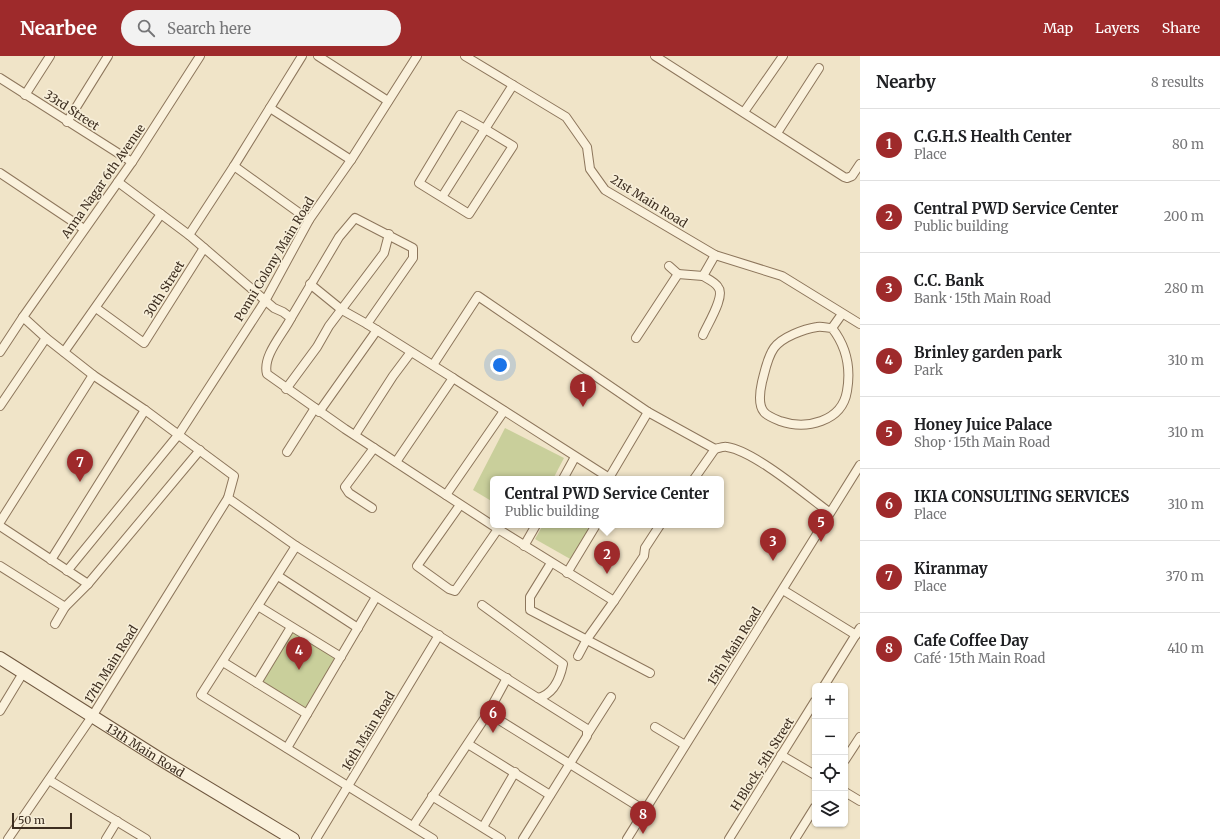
<!DOCTYPE html>
<html lang="en">
<head>
<meta charset="utf-8">
<style>
  :root { --surface:#fff; --page:#f2f2f2; --text:#202124; --muted:#757577; --line:#e0e0e0; --accent:#9e2a2b }
  body { margin:0; font-family:Merriweather,serif; background:var(--page); color:var(--text) }
  .controls { position:absolute; right:12px; bottom:12px; display:grid; overflow:hidden; border-radius:6px; box-shadow:0 1px 3px #0004 }
  .controls button { width:36px; height:36px; display:grid; place-items:center; padding:0; border:0; border-bottom:1px solid var(--line); background:var(--surface); color:var(--text); font:20px sans-serif }
  .scale { position:absolute; left:12px; bottom:10px; width:60px; box-sizing:border-box; padding-left:4px; border:2px solid #3d2e20; border-top:0; font-size:11px; line-height:14px; white-space:nowrap; color:#3d2e20; -webkit-text-stroke:3px #f7eed8; paint-order:stroke }
  .you { position:absolute; left:500px; top:309px; width:14px; height:14px; margin:-10px; border:3px solid #fff; border-radius:50%; background:#1a73e8; box-shadow:0 0 0 6px #1a73e833 }
  .badge { display:grid; place-items:center; width:26px; height:26px; border-radius:50%; background:var(--accent); color:#fff; font-size:13px; font-weight:700 }
  .pin { position:absolute; translate:-50% -33px; filter:drop-shadow(0 1px 2px #0008) }
  .pin::after { content:''; position:absolute; top:21px; width:14px; height:12px; background:inherit; clip-path:polygon(0 0,100% 0,50% 100%) }
  .popup { position:absolute; left:490px; top:420px; width:234px; height:52px; box-sizing:border-box; display:grid; place-content:center; border-radius:6px; background:var(--surface); filter:drop-shadow(0 1px 3px #0005); font-size:13px; white-space:nowrap; color:var(--muted) }
  .popup b { font-size:15px; color:var(--text) }
  .popup::after { content:''; position:absolute; left:50%; top:100%; margin-left:-8px; border:8px solid transparent; border-top-color:var(--surface) }
  .list { margin:0; padding:0; list-style:none }
  h2 { display:flex; justify-content:space-between; align-items:center; height:52px; margin:0; padding:0 16px; font-size:17px }
  h2 small { font-size:13px; font-weight:400; color:var(--muted) }
  .list li { display:grid; grid-template-columns:26px 1fr auto; gap:12px; align-items:center; box-sizing:border-box; height:72px; padding:0 16px; border-top:1px solid var(--line) }
  .list b { display:block; font-size:15px; white-space:nowrap }
  .list p { margin:0; font-size:13px; white-space:nowrap; color:var(--muted) }
  .list em { font-size:13px; font-style:normal; color:var(--muted) }
  .icon { flex:none; width:22px; height:22px; fill:none; stroke:currentColor; stroke-width:2; stroke-linecap:round; stroke-linejoin:round }
  .map { position:relative; flex:none; width:860px; height:783px; overflow:hidden }
  header { display:flex; align-items:center; gap:24px; box-sizing:border-box; height:56px; padding:0 20px; background:var(--accent); color:#fff }
  header strong { font-size:19px }
  nav { display:flex; gap:22px; margin-inline-start:auto; font-size:14px }
  .search { width:280px; height:36px; background:var(--page); display:flex; align-items:center; gap:10px; box-sizing:border-box; padding:0 14px; border-radius:22px; color:var(--muted); font-size:15px }
  main { display:flex }
  aside { flex:1; background:var(--surface) }
  .map>svg:first-child { display:block }
  .green { fill:#c9cf9b }
  .lines { fill:none; stroke-linecap:round; stroke-linejoin:round }
  .street-casing { stroke:#8d765c; stroke-width:10 }
  .secondary-casing { stroke:#6f573f; stroke-width:14 }
  .street { stroke:#faf1dc; stroke-width:8 }
  .secondary { stroke:#faf1dc; stroke-width:12 }
  .labels { text-anchor:middle; dominant-baseline:central; stroke-width:3.5; stroke-linejoin:round; paint-order:stroke }
  .street-label { font-size:12px; fill:#3d2e20; stroke:#f7eed8 }
</style>
</head>
<body>
<header>
<strong>Nearbee</strong>
<div class="search"><svg class="icon" aria-label="search" viewBox="0 0 24 24"><circle cx="10" cy="10" r="6"/><path d="M15 15l6 6"/></svg>Search here</div>
<nav><a>Map</a><a>Layers</a><a>Share</a></nav>
</header>
<main>
<div class="map">
<svg width="860" height="783" viewBox="0 0 860 783">
  <rect width="100%" height="100%" fill="#f0e4c8"/>
  <g class="green">
    <polygon points="505,372 564,402 553,423 493,423 493,446 473,434"/>
    <polygon points="543,469 582,469 590,474 572,504 535,483"/>
    <polygon points="291,571 341,601 307,658 257,627"/>
  </g>
  <g class="lines">
    <defs>
      <g id="street">
        <polyline points="318,0 388,45"/>
        <polyline points="465,0 566,61 587,91 590,113 605,134 715,199 782,220 860,268"/>
        <polyline points="655,0 844,121 847,122 852,120 860,108"/>
        <polyline points="0,22 132,106"/>
        <polyline points="25,39 50,0"/>
        <polyline points="270,52 351,104"/>
        <polyline points="744,56 783,0"/>
        <polyline points="67,66 108,0"/>
        <polyline points="777,77 819,12"/>
        <polyline points="234,110 309,164"/>
        <polyline points="0,117 84,173"/>
        <path d="M118,126L189,179L274,252L283,256L291,262C283,278 262,300 267,318L345,373L498,473L614,545L644,500L645,492L660,469"/>
        <polyline points="442,141 485,73 513,90 469,158 419,127 460,59 485,73 513,29"/>
        <polyline points="189,179 234,110 302,0"/>
        <polyline points="669,210 678,218"/>
        <polyline points="310,228 342,254 367,268"/>
        <polyline points="96,252 144,287 204,192"/>
        <polyline points="291,262 339,181 355,162 413,192 413,202 367,268 453,322"/>
        <path d="M832,272C827,272 822,270 817,271C804,273 782,281 774,292C767,302 765,315 762,326C760,335 758,349 764,356C767,360 775,363 780,365C806,374 842,366 847,335C851,312 846,290 832,272L842,258"/>
        <path d="M703,279C707,269 726,240 718,231C715,226 708,223 703,220"/>
        <polyline points="46,282 93,319 145,354 234,420 228,442 296,490 587,673 587,680 523,783"/>
        <polyline points="636,282 678,218 703,220 715,199"/>
        <polyline points="0,296 23,261"/>
        <polyline points="64,296 161,158"/>
        <polyline points="433,309 478,240 648,356"/>
        <polyline points="286,333 317,291 329,270 384,197 389,178"/>
        <polyline points="0,350 46,282 23,261 132,106 200,0"/>
        <polyline points="319,356 377,274"/>
        <polyline points="355,379 393,320 411,296"/>
        <polyline points="287,396 315,352"/>
        <polyline points="396,406 453,322 611,423"/>
        <polyline points="609,422 648,356 715,393"/>
        <polyline points="563,423 575,401"/>
        <path d="M694,423L715,393C719,392 724,390 727,391C754,395 806,439 829,456"/>
        <polyline points="446,439 504,355"/>
        <polyline points="460,449 417,510 449,533 455,535 498,473"/>
        <polyline points="372,452 349,437 345,431 374,392"/>
        <polyline points="0,466 93,319"/>
        <polyline points="0,470 88,528"/>
        <polyline points="296,490 201,639 433,783"/>
        <polyline points="524,490 536,469"/>
        <polyline points="51,504 145,354"/>
        <polyline points="551,507 530,541 530,554 650,617"/>
        <polyline points="0,510 65,551 88,528 200,394"/>
        <polyline points="67,515 179,378 265,245 309,164 351,104 417,0"/>
        <polyline points="567,517 596,469"/>
        <polyline points="278,520 358,572"/>
        <polyline points="783,534 856,579"/>
        <path d="M482,549L563,608C560,623 554,638 538,642"/>
        <polyline points="258,550 341,601"/>
        <polyline points="55,568 65,551"/>
        <polyline points="578,600 587,583 614,545"/>
        <polyline points="223,606 307,658"/>
        <polyline points="257,627 291,571"/>
        <polyline points="824,630 860,572"/>
        <polyline points="0,655 23,617"/>
        <polyline points="488,657 644,754"/>
        <polyline points="655,671 685,689"/>
        <polyline points="588,677 611,641"/>
        <polyline points="468,688 550,739"/>
        <polyline points="287,692 376,541"/>
        <polyline points="781,699 815,719"/>
        <polyline points="845,704 860,681"/>
        <polyline points="49,724 146,783"/>
        <polyline points="845,736 860,745"/>
        <polyline points="432,740 501,783"/>
        <polyline points="413,770 488,657 507,622"/>
        <polyline points="483,771 515,716"/>
        <polyline points="8,783 93,659 228,442"/>
        <polyline points="106,783 117,765"/>
        <polyline points="316,783 439,579"/>
        <polyline points="627,783 860,409"/>
        <polyline points="729,783 815,645"/>
        <polyline points="795,783 815,751"/>
      </g>
      <g id="secondary">
        <path id="s1" d="M0,602L160,703L293,783"/>
      </g>
    </defs>
    <use href="#street" class="street-casing"/>
    <use href="#secondary" class="secondary-casing"/>
    <use href="#street" class="street"/>
    <use href="#secondary" class="secondary"/>
  </g>
  <g class="labels">
    <g class="street-label">
      <text transform="translate(72 54) rotate(33)">33rd Street</text>
      <text transform="translate(103 125) rotate(-55)">Anna Nagar 6th Avenue</text>
      <text transform="translate(649 145) rotate(32)">21st Main Road</text>
      <text transform="translate(274 203) rotate(-59)">Ponni Colony Main Road</text>
      <text transform="translate(164 233) rotate(-58)">30th Street</text>
      <text transform="translate(734 590) rotate(-58)">15th Main Road</text>
      <text transform="translate(111 608) rotate(-58)">17th Main Road</text>
      <text transform="translate(368 675) rotate(-59)">16th Main Road</text>
      <text stroke="none"><textPath href="#s1" startOffset="172">13th Main Road</textPath></text>
      <text transform="translate(762 708) rotate(-58)">H Block, 5th Street</text>
    </g>
  </g>
</svg>
<div class="controls">
<button>+</button>
<button>−</button>
<button><svg class="icon" aria-label="locate" viewBox="0 0 24 24"><circle cx="12" cy="12" r="6"/><path d="M12 2v4M12 18v4M2 12h4M18 12h4"/></svg></button>
<button><svg class="icon" aria-label="layers" viewBox="0 0 24 24"><path d="M12 4l9 5-9 5-9-5zM3 14l9 5 9-5"/></svg></button>
</div>
<div class="scale">50 m</div>
<div class="you"></div>
<div class="pin badge" style="left:583px;top:351px">1</div>
<div class="pin badge" style="left:607px;top:518px">2</div>
<div class="popup"><b>Central PWD Service Center</b>Public building</div>
<div class="pin badge" style="left:773px;top:505px">3</div>
<div class="pin badge" style="left:299px;top:614px">4</div>
<div class="pin badge" style="left:821px;top:486px">5</div>
<div class="pin badge" style="left:493px;top:677px">6</div>
<div class="pin badge" style="left:80px;top:426px">7</div>
<div class="pin badge" style="left:643px;top:778px">8</div>
</div>
<aside>
<h2>Nearby<small>8 results</small></h2>
<ul class="list">
<li><span class="badge">1</span><div><b>C.G.H.S Health Center</b><p>Place</p></div><em>80 m</em></li>
<li><span class="badge">2</span><div><b>Central PWD Service Center</b><p>Public building</p></div><em>200 m</em></li>
<li><span class="badge">3</span><div><b>C.C. Bank</b><p>Bank · 15th Main Road</p></div><em>280 m</em></li>
<li><span class="badge">4</span><div><b>Brinley garden park</b><p>Park</p></div><em>310 m</em></li>
<li><span class="badge">5</span><div><b>Honey Juice Palace</b><p>Shop · 15th Main Road</p></div><em>310 m</em></li>
<li><span class="badge">6</span><div><b>IKIA CONSULTING SERVICES</b><p>Place</p></div><em>310 m</em></li>
<li><span class="badge">7</span><div><b>Kiranmay</b><p>Place</p></div><em>370 m</em></li>
<li><span class="badge">8</span><div><b>Cafe Coffee Day</b><p>Café · 15th Main Road</p></div><em>410 m</em></li>
</ul>
</aside>
</main>
</body>
</html>
